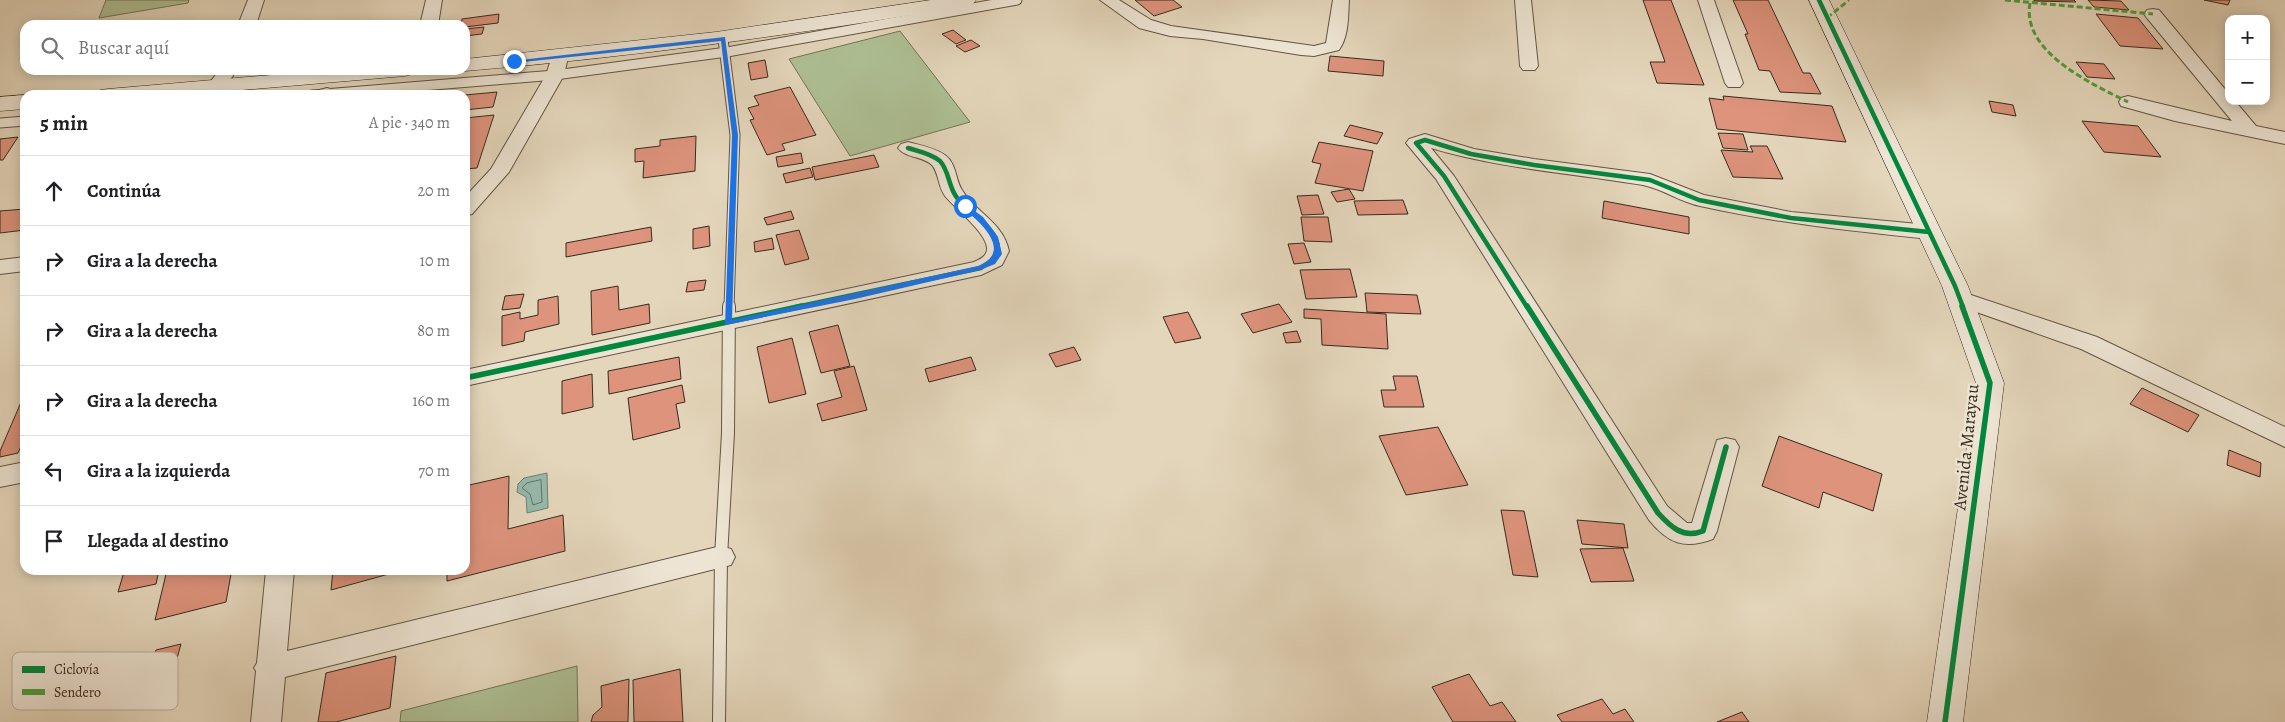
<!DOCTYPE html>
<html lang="es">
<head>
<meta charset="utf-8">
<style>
  :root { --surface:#fff; --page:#f2f2f2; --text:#202124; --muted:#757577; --line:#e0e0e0 }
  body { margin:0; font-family:Alegreya,serif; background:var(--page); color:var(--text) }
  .controls { position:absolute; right:15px; top:15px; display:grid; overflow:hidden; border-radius:10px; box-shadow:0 2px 12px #0003 }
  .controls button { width:45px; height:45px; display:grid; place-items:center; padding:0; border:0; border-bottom:1px solid var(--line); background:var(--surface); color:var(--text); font:25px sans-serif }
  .stop { position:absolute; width:15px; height:15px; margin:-11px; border:4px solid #1a73e8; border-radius:50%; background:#fff }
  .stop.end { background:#1a73e8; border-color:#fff; box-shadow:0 1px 5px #0008 }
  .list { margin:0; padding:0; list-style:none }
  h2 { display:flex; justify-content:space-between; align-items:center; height:65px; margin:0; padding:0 20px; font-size:21px }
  h2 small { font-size:16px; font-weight:400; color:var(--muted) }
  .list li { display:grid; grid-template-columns:32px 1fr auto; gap:15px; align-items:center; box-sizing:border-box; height:70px; padding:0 20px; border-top:1px solid var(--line) }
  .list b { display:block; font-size:19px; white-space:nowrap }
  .list em { font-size:16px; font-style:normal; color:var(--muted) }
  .icon { flex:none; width:28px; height:28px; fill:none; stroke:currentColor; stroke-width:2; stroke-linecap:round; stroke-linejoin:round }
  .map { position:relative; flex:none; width:2285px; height:722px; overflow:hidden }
  .search { position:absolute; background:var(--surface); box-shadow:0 2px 12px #0003; left:20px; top:20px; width:450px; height:55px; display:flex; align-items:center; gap:12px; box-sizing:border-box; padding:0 18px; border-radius:15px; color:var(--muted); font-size:19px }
  .panel { position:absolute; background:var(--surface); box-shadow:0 2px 12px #0003; left:20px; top:90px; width:450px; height:485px; border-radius:15px }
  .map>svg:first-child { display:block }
  .green { fill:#aebf94; stroke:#727558 }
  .water { fill:#96b9ac; stroke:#708073 }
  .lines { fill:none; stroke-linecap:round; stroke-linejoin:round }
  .shore { stroke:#667264; stroke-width:1 }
  .building { fill:#dd937c; stroke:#362b1d }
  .lane-far1-casing { stroke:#625644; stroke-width:11 }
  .lane-casing { stroke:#625644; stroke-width:14 }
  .street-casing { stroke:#625644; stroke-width:2 }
  .secondary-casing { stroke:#362b1d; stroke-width:1 }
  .lane-far1 { stroke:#ede4d3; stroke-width:9 }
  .lane { stroke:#ede4d3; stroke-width:12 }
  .street { fill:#ede4d3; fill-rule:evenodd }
  .secondary { fill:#ede4d3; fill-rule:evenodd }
  .quiet { stroke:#519d3f; stroke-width:3; stroke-dasharray:6 3; stroke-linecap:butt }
  .cycleway-far1-casing { stroke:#ede4d3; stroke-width:7 }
  .cycleway-casing { stroke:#ede4d3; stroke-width:9 }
  .cycleway-far1 { stroke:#00873e; stroke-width:4.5 }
  .cycleway { stroke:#00873e; stroke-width:5.5 }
  .route { fill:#1a73e8 }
  .labels { text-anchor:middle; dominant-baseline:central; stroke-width:5; stroke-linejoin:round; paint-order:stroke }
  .street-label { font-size:18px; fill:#362b1d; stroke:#ede4d3 }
  .key { fill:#ede4d3; stroke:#b6ac9c; stroke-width:1 }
  .key-label { font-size:14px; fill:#362b1d }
</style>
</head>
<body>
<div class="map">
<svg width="2285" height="722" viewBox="0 0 2285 722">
  <rect width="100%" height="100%" fill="#e4d6bb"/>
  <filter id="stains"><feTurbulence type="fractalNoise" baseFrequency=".004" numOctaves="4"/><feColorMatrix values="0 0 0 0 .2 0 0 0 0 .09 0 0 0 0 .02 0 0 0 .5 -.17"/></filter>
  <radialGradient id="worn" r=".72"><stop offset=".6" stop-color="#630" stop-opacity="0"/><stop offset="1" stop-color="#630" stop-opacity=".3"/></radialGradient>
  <g class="green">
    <polygon points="106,0 189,0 188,3 99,18"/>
    <polygon points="900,31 970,122 850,156 789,59"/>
    <polygon points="577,666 578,722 400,722 401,711"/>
  </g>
  <polygon class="water" points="547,473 548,508 527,513 526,497 517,492 518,484 524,478"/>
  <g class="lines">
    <polygon class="shore" points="541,480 542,502 533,505 530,494 522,488 527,483"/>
  </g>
  <g class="building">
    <polygon points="1135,0 1173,0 1182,7 1154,16"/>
    <polygon points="1643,0 1671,0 1704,85 1657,83 1650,62 1665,62"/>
    <polygon points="1733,0 1768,0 1803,73 1810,73 1821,94 1780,92 1770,71 1759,70 1745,34 1748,34"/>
    <polygon points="2034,0 2074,0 2076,2 2034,1"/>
    <polygon points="2088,0 2121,1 2129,10 2094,7"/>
    <polygon points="2204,0 2230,0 2228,5"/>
    <polygon points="499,14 498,23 465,27 465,25 461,25 462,19"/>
    <polygon points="2096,14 2138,18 2163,49 2120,46"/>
    <polygon points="484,27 482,34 465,36 465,29"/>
    <polygon points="953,30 966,40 956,44 942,34"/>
    <polygon points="971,40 980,46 965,52 956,46"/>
    <polygon points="1330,56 1384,61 1383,76 1328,71"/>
    <polygon points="765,60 768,77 751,80 748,63"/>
    <polygon points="2076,62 2104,64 2115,79 2087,77"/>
    <polygon points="790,87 816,135 782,144 785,150 767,155 750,120 754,119 748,108 759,105 754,96"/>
    <polygon points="497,92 493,107 465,110 465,95"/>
    <polygon points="1723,96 1832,106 1846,142 1717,129 1709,98 1724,100"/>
    <polygon points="1989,101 2013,105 2016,116 1992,112"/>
    <polygon points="494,115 477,168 465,169 465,118"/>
    <polygon points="2082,121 2138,126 2161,157 2104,152"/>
    <polygon points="1350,125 1383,133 1377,144 1344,136"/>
    <polygon points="1718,133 1743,134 1748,150 1723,148"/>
    <polygon points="696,136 695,171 643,178 644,161 635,162 635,149 660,146 660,140"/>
    <polygon points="18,137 3,160 0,160 0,139"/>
    <polygon points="1319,142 1373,151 1363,191 1315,183 1321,164 1312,162"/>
    <polygon points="1750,146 1767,146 1783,179 1733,177 1721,150 1753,152"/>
    <polygon points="801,153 803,163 778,167 776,157"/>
    <polygon points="874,155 879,167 815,180 812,167"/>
    <polygon points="810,168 813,177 786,183 783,174"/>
    <polygon points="1349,189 1355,199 1337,202 1331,192"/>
    <polygon points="1318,195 1324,214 1302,215 1297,196"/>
    <polygon points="1403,200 1408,214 1358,215 1354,201"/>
    <polygon points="1604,201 1689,217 1689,234 1602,218"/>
    <polygon points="25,209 25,230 0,233 0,211"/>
    <polygon points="791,211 794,219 767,225 764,218"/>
    <polygon points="1301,217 1328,217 1332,242 1304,241"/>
    <polygon points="709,226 710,246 693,249 693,229"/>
    <polygon points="651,227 652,241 566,257 566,243"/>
    <polygon points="799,230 809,259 785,265 776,235"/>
    <polygon points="772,238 774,249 755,252 754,242"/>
    <polygon points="1304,243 1311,262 1294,264 1288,244"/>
    <polygon points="1350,269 1357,297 1306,299 1300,270"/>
    <polygon points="706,280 704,290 686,292 688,282"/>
    <polygon points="618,286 619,310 649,304 650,323 592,335 591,291"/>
    <polygon points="1365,293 1417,295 1421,314 1367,312"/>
    <polygon points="524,294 520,308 502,310 505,296"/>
    <polygon points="558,296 559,324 525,332 524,341 502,346 502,316 520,312 520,319 538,315 538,300"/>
    <polygon points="1279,304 1292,322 1253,333 1241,314"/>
    <polygon points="1304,309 1386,314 1388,349 1322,345 1321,319 1304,318"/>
    <polygon points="1188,312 1201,338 1175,343 1163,317"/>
    <polygon points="838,325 850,366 821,373 809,332"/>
    <polygon points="1297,331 1301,342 1286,343 1283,333"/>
    <polygon points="792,338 806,394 769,403 757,347"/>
    <polygon points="1074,347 1081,360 1056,367 1049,354"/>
    <polygon points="679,357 681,379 609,394 608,371"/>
    <polygon points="971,357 976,370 929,382 925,369"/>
    <polygon points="854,366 867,410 822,421 817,404 842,397 834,371"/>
    <polygon points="592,374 593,407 562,414 562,381"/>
    <polygon points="1393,376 1417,376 1424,407 1384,407 1381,390 1396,390"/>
    <polygon points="682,385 685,402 676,404 680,428 633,440 628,398"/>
    <polygon points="2142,388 2199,415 2188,432 2130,404"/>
    <polygon points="25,393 25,437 18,453 0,457 0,451"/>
    <polygon points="1438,427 1468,485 1406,495 1379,436"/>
    <polygon points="1779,436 1882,474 1873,511 1823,492 1819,508 1762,486"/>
    <polygon points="2229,450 2261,463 2260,477 2227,465"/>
    <polygon points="509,476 508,529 563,515 565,551 447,581 447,570 465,570 465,486"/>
    <polygon points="1501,510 1524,511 1538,577 1513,575"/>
    <polygon points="1577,520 1624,524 1628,548 1582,544"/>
    <polygon points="1623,548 1634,581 1591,582 1580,549"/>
    <polygon points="132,570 159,570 156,584 118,592 124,572"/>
    <polygon points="167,570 243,570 231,574 226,602 155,620"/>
    <polygon points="333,570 397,570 396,572 331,590"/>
    <polygon points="181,644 171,680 108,695 115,669 152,660 156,650"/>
    <polygon points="396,656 390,708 336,722 318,722 326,673"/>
    <polygon points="680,669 683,722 634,722 633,680"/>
    <polygon points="1469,674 1490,706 1502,702 1516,722 1453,722 1432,687"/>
    <polygon points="629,679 628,722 591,722 593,715 602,707 601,686"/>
    <polygon points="1602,699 1613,714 1625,709 1634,722 1562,722 1557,715"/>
    <polygon points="1742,712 1749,722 1717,722"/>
  </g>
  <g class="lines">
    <defs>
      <g id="lane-far1">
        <polyline points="723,39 735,135 729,307"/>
        <polyline points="312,95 555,75 727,52 1017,0"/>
        <polyline points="0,123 25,121"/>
      </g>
      <polyline id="lane" points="719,722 721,557 728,433 729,306"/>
      <g id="street">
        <polygon points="248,0 264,0 256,25 238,25"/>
        <polygon points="426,0 442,0 438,25 420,25"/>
        <path d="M1100,0H1119L1151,20L1171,26L1314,46L1326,43L1333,0H1349C1348,16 1349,36 1339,50L1314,56L1301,55L1203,39L1170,36L1139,28Z"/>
        <polygon points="1515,0 1531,0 1538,66 1535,70 1523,70 1520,66"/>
        <polygon points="1698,0 1714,0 1743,83 1740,87 1728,87 1725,83"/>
        <polygon points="2153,9 2159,10 2229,94 2229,101 2235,101 2256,126 2285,132 2285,144 2175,121 2121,106 2119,102 2121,98 2128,96 2232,121 2147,18 2144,14 2147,10"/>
        <polygon points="559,52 565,53 568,57 564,75 509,172 472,214 465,216 465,197 491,169 546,75 553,53"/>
        <polygon points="219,70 237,70 219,95 201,95"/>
        <polygon points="327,88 334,90 336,95 318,95 320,90"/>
        <path d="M1425,134L1474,149L1534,159L1650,174L1704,195L1791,212L1929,225L1937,227L1940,232L1937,237L1929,239C1851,231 1777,223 1700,206C1680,202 1663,189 1643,185C1572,173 1501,169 1431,148L1454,176L1667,506L1687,523H1692L1717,440L1726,438L1735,440L1739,447L1717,531L1713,539C1684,550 1668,543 1649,520L1436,179L1406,143L1409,139Z"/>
        <path d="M908,142C920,145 935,148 945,155C957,164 955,179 962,190C976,213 1003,222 1009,251L1002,265L981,275L465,386V370L974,262C978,260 984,258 986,253C994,238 954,208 945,196C938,187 939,173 932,165C923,156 905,158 898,148L901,144Z"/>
        <polygon points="25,257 25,271 0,274 0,260"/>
        <polygon points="1959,291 2097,337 2285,427 2285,447 2081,349 1951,303 1948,298 1951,293"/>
        <polygon points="25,462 25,482 0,487 0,467"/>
        <polygon points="721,546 731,549 735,557 731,565 285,677 281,722 251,722 256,671 254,668 257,663 266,570 294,570 287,651"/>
      </g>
      <g id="secondary">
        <path d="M931,0H976L973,4L966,6C800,34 633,57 465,71L460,70H465V59L716,32Z"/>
        <polygon points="1809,0 1829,0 1968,286 2004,383 1963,722 1927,722 1976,383 1942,286"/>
        <polygon points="330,70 415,70 412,74 405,76 184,95 97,95 100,90 108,89"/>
        <polygon points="25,95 25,109 0,111 0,97"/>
      </g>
    </defs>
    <use href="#lane-far1" class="lane-far1-casing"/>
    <use href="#lane" class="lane-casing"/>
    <use href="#street" class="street-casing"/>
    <use href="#secondary" class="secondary-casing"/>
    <use href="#lane-far1" class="lane-far1"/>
    <use href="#lane" class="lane"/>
    <use href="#street" class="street"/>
    <use href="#secondary" class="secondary"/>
    <g class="quiet">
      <polyline points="2005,0 2153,14"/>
      <path d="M2030,3C2021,52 2092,84 2128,102"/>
      <polyline points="1827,18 1849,0"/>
    </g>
    <defs>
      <g id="cycleway-far1">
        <polyline points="1819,0 1955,286 1963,307"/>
        <path d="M796,307L981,268C988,263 998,259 998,249C998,229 970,212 958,199C948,188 950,172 940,161C932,154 918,151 908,148"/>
        <polyline points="1527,307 1444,176 1416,143 1425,140 1471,154 1534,165 1650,180 1699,200 1791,218 1929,232"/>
      </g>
      <g id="cycleway">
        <path d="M1527,306L1658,513C1671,527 1683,539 1703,531L1726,447"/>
        <polyline points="465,378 802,306"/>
        <polyline points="1945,722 1990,383 1962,306"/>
      </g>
    </defs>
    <use href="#cycleway-far1" class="cycleway-far1-casing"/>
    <use href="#cycleway" class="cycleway-casing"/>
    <use href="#cycleway-far1" class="cycleway-far1"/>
    <use href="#cycleway" class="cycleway"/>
  </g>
  <path class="route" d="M725,37L738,135L732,320L978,266C1014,251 980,222 962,207L965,204L983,217L998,237L1002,254L995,264L980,270L855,299L725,325L732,135L721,41L514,63L511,61Z"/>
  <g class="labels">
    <g class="street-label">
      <text transform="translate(1966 447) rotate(-84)">Avenida Marayau</text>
    </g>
  </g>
  <rect x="12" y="652" width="166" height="58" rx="8" class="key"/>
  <rect x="22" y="666" width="23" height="7" fill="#00873e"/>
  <rect x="22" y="689" width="23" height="6" fill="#519d3f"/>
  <g class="key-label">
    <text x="54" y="674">Ciclovía</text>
    <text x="54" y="697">Sendero</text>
  </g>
  <rect width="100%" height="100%" filter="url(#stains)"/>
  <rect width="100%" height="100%" fill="url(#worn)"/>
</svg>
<div class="controls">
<button>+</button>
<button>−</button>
</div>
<div class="stop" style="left:965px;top:206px"></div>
<div class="stop end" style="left:514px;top:61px"></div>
<div class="search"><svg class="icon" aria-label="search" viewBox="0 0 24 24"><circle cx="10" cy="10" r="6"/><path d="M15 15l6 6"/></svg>Buscar aquí</div>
<section class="panel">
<h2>5 min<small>A pie · 340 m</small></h2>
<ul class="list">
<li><svg class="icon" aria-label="ahead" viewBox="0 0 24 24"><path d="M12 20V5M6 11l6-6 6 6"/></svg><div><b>Continúa</b></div><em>20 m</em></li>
<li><svg class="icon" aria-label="right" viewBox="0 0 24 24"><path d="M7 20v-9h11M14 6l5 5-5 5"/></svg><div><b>Gira a la derecha</b></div><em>10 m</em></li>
<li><svg class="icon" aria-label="right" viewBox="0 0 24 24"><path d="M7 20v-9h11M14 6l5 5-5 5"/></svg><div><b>Gira a la derecha</b></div><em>80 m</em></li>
<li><svg class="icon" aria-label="right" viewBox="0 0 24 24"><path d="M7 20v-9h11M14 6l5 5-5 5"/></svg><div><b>Gira a la derecha</b></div><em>160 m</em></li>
<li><svg class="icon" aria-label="left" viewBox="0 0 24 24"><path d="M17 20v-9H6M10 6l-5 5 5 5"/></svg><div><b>Gira a la izquierda</b></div><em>70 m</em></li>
<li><svg class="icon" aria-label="arrive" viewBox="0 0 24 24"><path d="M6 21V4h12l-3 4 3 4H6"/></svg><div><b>Llegada al destino</b></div></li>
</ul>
</section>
</div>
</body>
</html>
